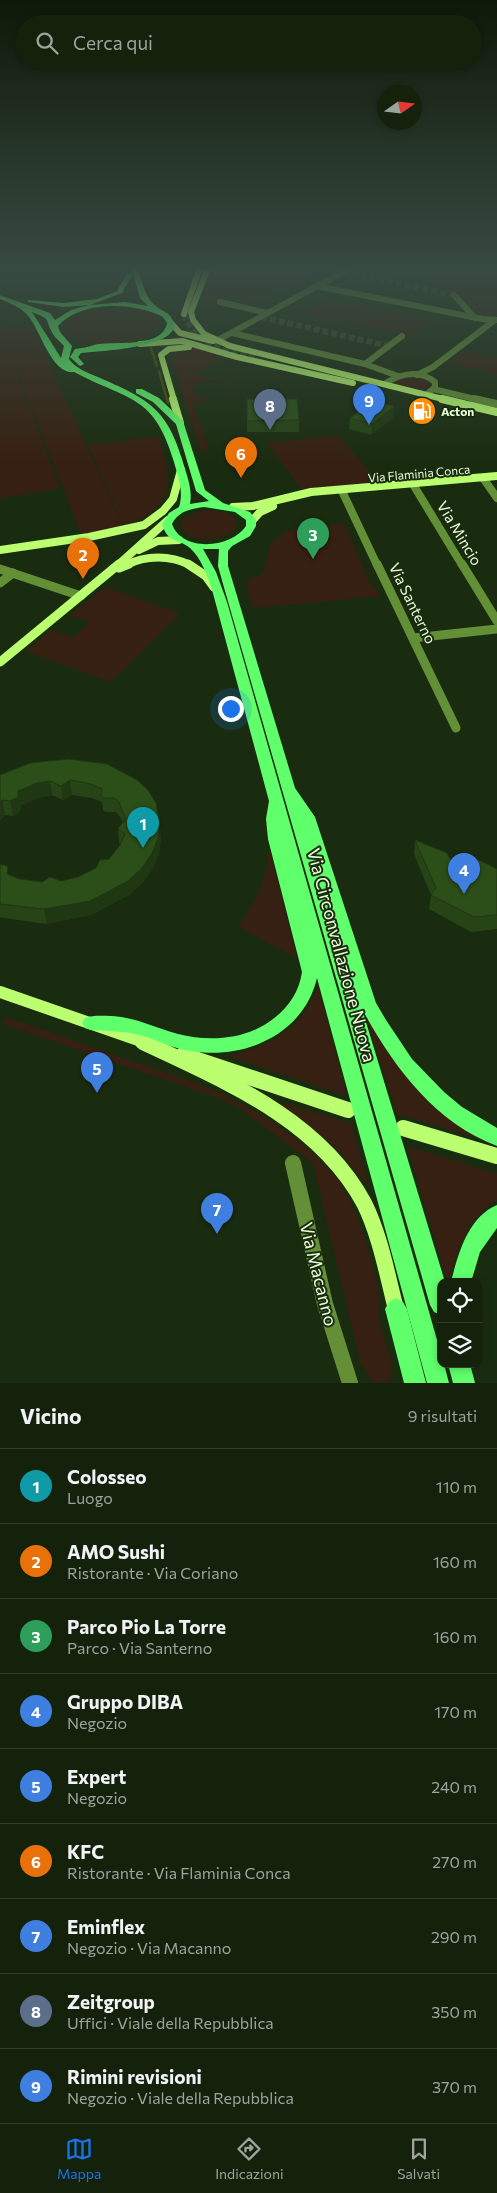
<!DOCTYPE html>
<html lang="it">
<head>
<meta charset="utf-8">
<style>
  :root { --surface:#14210b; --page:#1d2914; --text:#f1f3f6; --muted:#9da39d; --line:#333e2c; --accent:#1a73e8 }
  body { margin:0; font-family:Commissioner,sans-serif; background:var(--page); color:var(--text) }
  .controls { position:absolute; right:15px; bottom:15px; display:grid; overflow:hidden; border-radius:10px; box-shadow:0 2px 8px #0003 }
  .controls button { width:45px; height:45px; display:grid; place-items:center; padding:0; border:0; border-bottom:1px solid var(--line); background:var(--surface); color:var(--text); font:25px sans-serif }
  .compass { position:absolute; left:377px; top:85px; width:45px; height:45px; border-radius:50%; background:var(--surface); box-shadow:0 2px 8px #0003; rotate:76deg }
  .you { position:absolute; left:230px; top:708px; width:18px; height:18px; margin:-12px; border:4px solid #fff; border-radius:50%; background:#1a73e8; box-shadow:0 0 0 8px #1a73e833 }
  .badge { display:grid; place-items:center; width:32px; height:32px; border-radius:50%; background:var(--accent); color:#fff; font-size:16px; font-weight:700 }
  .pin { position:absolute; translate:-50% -41px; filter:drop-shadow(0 1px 2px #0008) }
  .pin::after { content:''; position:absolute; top:26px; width:18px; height:15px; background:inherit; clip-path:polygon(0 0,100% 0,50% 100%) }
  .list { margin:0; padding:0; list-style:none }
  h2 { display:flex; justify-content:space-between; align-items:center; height:65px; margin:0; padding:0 20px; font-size:21px }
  h2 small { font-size:16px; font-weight:400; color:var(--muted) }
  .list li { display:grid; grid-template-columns:32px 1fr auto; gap:15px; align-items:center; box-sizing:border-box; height:75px; padding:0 20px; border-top:1px solid var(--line) }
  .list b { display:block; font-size:19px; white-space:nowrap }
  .list p { margin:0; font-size:16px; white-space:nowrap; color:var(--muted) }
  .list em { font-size:16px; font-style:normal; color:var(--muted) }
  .icon { flex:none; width:28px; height:28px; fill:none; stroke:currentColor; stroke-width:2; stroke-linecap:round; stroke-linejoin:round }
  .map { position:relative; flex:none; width:497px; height:1383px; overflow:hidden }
  .search { position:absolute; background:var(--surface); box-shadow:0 2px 8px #0003; left:15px; right:15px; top:15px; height:55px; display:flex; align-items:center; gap:12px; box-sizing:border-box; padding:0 18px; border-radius:28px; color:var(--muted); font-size:19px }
  .sheet { height:740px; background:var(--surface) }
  nav { display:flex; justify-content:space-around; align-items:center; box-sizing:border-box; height:70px; border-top:1px solid var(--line); background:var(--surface); font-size:14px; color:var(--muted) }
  nav a { display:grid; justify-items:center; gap:2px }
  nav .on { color:var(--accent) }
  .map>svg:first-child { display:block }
  .green { fill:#362011 }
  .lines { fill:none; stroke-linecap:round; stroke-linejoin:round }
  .stream-far1 { stroke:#474e06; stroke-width:2.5 }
  .stream { stroke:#474e06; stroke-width:3 }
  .street-tunnel { stroke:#394c2d; stroke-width:6; stroke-dasharray:6 3; stroke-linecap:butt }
  .secondary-tunnel { stroke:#394c2d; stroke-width:6; stroke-dasharray:6 3; stroke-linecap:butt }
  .street-far3 { stroke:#638f36; stroke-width:6 }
  .street-far2 { stroke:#638f36; stroke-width:8 }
  .street-far1 { stroke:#638f36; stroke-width:9 }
  .street { stroke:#638f36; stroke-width:16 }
  .secondary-far4 { stroke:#bbff70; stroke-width:6 }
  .secondary-far3 { stroke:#bbff70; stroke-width:8 }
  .secondary-far2 { stroke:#bbff70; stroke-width:9 }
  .secondary-far1 { stroke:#bbff70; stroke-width:12 }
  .secondary { stroke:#bbff70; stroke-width:16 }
  .primary { fill:#60ff6c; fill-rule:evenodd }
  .wall { fill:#264416 }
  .shaded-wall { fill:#1f3712 }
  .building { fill:#2c4f19; stroke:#1f3712 }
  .labels { text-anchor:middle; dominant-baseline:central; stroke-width:4; stroke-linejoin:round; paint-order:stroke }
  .far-poi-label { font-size:12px; font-weight:bold; fill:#eaffd9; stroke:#1a2c0f; text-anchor:start }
  .far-street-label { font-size:12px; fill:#eaffd9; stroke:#1a2c0f }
  .street-label { font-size:15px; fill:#eaffd9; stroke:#1a2c0f }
  .near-street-label { font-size:18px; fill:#eaffd9; stroke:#1a2c0f }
</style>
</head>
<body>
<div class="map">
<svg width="497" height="1383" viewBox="0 0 497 1383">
  <rect width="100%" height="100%" fill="#1a2c0f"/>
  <g class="green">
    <polygon points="148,270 190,270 184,278 151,280"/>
    <polygon points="214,270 316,270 254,302 228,297 204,310 201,309 207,283"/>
    <polygon points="373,270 497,270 497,302 494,305 497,306 497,317 480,317 467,298 446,290 452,285"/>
    <polygon points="328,299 431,320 408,336 304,313"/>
    <path d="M107,308C124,307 146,307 159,319L161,325C148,348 80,349 63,330L64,323L77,314Z"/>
    <polygon points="0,326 34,329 123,527 81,534 5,341 60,488 0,498"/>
    <path d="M197,349L252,365L220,358L196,374C208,378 231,376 237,389L234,394L230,395L235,391L234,386C222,378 204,378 193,387V392L201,397L220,399H207L205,402L193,403L209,450L201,451L172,360C176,349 187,349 197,349Z"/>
    <polygon points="464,351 497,358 497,376 488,374 489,372 447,364"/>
    <polygon points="403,377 419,377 428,380 430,385 424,391 393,383"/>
    <polygon points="338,435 382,485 302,490 267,443"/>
    <path d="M158,436C173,480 177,510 123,525L88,445Z"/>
    <path d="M205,510L226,512L236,520V528C224,542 187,545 180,525L184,517Z"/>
    <path d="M344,524L369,581L381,596L253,608L246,581L263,573C266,565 267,554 270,546C282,523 322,526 344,524Z"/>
    <polygon points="105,587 180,613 111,682 26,651 51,630 73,637 90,622 70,615"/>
    <path d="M269,848L297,958L238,927C256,901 267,880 269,848Z"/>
    <path d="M318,986L347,1096L228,1056C272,1045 300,1030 318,986Z"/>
    <polygon points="362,1005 378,1038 413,1082 488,1141 397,1114"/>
    <path d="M6,1017L202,1085C249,1105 307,1138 338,1180C356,1204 374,1264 379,1294C381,1303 378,1312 380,1321C382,1338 398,1366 389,1383L373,1382L360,1362L313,1163L239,1108L218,1098L3,1024Z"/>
    <polygon points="277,1101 352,1124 369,1188 333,1145"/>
    <path d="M407,1146L497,1174V1200C467,1218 457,1249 449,1282H447Z"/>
  </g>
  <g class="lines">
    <g class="stream-far1">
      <polyline points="151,348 157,366"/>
      <polyline points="159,371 167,400"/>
    </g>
    <polyline class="stream" points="167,399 168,402"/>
    <g class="street-tunnel">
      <polyline points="343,272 454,295"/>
      <polyline points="261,317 389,346"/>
    </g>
    <path class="secondary-tunnel" d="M184,314C195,345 227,350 255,358"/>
    <g class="street-far3">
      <polyline points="317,286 482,319 497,320"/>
      <polyline points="454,295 475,318"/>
      <polyline points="220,302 267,313"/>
      <polyline points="232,333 365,364"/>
      <polyline points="216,341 347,270"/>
      <polyline points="417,375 433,367 495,320"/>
      <polyline points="398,376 365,364 402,336"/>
      <path d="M384,384C400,374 419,369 435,382V387L426,395"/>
      <polyline points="433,389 479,400"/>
    </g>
    <g class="street-far2">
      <polyline points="474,399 497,404"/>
      <polyline points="483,478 497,498"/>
      <polyline points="414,486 462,565"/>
      <polyline points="342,491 377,565"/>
    </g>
    <g class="street-far1">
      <polyline points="377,564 456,728"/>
      <polyline points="462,564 497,621"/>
      <polyline points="0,569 81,596"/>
      <polyline points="0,583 13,573"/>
      <polyline points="413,638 497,629"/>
    </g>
    <polyline class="street" points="293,1163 325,1304 350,1383"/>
    <g class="secondary-far4">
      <polyline points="207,270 191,312 193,320 204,334 230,346 447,400"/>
      <polyline points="184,314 199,270"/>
      <polyline points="171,323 180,333 213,341"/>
      <polyline points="140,344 182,341 237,357 353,383"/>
      <polyline points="174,400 161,355 169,349 189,347"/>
    </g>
    <g class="secondary-far3">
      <polyline points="173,399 180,423"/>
      <polyline points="442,399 497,412"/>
      <polyline points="233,507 253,506 311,492 497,476"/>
      <polyline points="251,522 260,512 273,506"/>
      <polyline points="0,550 89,537 144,525 163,511 173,499 181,470"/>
      <polyline points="139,550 158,541 179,540"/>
      <polyline points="118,565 168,520"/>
      <path d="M126,565C146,555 170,555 190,565"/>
    </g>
    <g class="secondary-far2">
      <polyline points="188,564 206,576 214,587"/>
      <polyline points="119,568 129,564"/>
      <polyline points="0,662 119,564"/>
    </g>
    <polyline class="secondary-far1" points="0,992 147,1043"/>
    <g class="secondary">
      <polyline points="143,1041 148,1043"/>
      <path d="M143,1042C225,1081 319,1119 364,1203C380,1235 387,1274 396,1309"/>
      <polyline points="183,1055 348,1110"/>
      <polyline points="403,1128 497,1156"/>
    </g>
    <g class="primary">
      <path d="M132,270H138C143,284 145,298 157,307C162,311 169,312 172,319C188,348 95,351 81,353L78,357L84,364L80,366L70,357L75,349C82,348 89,347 94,345C112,340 162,350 167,323L163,317C135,302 81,300 58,326L60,332L72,346L69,359C75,368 88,373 98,377C145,398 166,406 182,459C186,474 193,488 190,504L209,501L196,491L176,424L153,402L136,393V389H142L159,398L183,421L205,490L223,503L250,512L256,520V526L250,536L232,546L228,551V566L295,788L315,817L376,1003L386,1020L412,1059L444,1092L462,1107L497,1128V1146C434,1122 393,1066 362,1009L445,1282H441V1315L434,1312L430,1305L223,584L218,566L219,549H203L216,572L227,602L441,1354V1364H444L449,1383H427L317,978C304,1034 245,1060 191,1051C173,1049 158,1040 140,1035C124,1031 108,1031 91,1030L85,1028L82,1023L85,1018C93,1015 102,1016 111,1016C136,1017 155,1028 178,1034C209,1042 246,1040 273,1019C289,1007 299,992 302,972L268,839L266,819L269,801L211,586C206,573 201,558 190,548C178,538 168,544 162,524L169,513L179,507C184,491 178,477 174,462C154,394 129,401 74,372C52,375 40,330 29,317C21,307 12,304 0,299V295L2,296L50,313L55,320L71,310L89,305L64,307L28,302V300L64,303L97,299L117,291L126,275L129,273L132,275L122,293L90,305L125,302L148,306L140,298ZM32,312C53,320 44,319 53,334C56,339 61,342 64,346L61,358ZM204,507L235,512L246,520V526C232,548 182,553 172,524C178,511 191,509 204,507Z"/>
      <path d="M497,1205V1228L480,1252L471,1282H451C458,1254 468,1217 497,1205Z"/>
      <polygon points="396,1298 403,1302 407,1309 426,1383 404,1383 385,1309 389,1302"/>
      <polygon points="448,1364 470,1364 475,1383 453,1383"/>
    </g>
  </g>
  <g class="wall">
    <polygon points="247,399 299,420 299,432 247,432"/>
    <polygon points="350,418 393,418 371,435 349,429"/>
    <polygon points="69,759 161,837 159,853 153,868 143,882 129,895 91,915 47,924 4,918 0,917 0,865 9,875 19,879 42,882 61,881 78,877 96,868 109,859 121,844 119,843 118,828 123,823 120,817 116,812 106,812 103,810 102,802 92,798 72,795 63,800 52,795 39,798 21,805 20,812 13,816 5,815 0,820 0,775"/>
    <polygon points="415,840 452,863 497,869 497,929 471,932 429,909 431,895 414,854"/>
  </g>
  <g class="shaded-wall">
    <polygon points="394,406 393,418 371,435 372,424"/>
    <polygon points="70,780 72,795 63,800 61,786"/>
    <polygon points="50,781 52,795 39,798 21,805 20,812 13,816 10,801 18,791 37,783"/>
    <polygon points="2,800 5,815 0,820 0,803"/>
    <polygon points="160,823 161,837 159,853 153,868 143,882 129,895 91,915 47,924 44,909"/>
  </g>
  <g class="building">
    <polygon points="247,399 297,399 299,420 247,421"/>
    <polygon points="372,401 394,406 372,424 350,418"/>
    <polygon points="69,759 107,764 137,780 148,790 156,803 160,823 158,838 152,853 142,868 128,881 90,901 44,909 0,904 0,865 5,865 8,867 7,874 19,879 42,882 50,877 61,881 78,877 96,868 100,860 109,859 120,845 125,834 118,828 126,820 119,802 114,798 104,798 101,796 102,789 91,784 70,780 61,786 50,781 37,783 18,791 18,797 10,801 2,800 0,803 0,775 30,763"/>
    <polygon points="415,840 447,853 452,863 479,860 497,869 497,915 474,917 431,895 436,888"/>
  </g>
  <linearGradient id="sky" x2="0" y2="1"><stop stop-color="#0e1808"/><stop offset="0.58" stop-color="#384b42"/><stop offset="1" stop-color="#384b42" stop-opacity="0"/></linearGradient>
  <rect width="497" height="463" fill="url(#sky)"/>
  <defs>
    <symbol id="fuel-disc" viewBox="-11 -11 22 22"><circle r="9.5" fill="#ff8e05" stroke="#1a2c0f"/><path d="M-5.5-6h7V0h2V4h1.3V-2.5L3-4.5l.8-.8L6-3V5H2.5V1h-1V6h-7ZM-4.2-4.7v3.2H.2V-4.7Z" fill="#fff"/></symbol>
  </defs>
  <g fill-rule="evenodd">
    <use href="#fuel-disc" x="406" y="395" width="32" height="32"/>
  </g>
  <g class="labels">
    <g class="far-poi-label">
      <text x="441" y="411">Acton</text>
    </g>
    <g class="far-street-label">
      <text transform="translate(419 473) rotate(-5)">Via Flaminia Conca</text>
    </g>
    <g class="street-label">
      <text transform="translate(460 533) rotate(59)">Via Mincio</text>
      <text transform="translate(413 603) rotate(64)">Via Santerno</text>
    </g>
    <g class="near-street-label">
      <text transform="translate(342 955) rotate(75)">Via Circonvallazione Nuova</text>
      <text transform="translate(319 1274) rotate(76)">Via Macanno</text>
    </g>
  </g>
</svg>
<div class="controls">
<button><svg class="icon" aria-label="locate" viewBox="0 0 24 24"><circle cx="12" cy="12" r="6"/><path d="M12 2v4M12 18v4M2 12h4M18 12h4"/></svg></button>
<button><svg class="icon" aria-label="layers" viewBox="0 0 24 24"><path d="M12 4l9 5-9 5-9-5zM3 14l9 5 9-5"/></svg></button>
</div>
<svg class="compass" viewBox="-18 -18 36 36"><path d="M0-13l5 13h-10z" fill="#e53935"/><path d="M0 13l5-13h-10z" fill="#9da39d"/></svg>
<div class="you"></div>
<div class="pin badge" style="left:143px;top:848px;background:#0f9aa8">1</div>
<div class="pin badge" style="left:83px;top:579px;background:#e8710a">2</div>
<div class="pin badge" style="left:313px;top:559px;background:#2e9e5b">3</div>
<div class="pin badge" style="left:464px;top:894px;background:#3f7fe0">4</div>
<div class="pin badge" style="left:97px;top:1093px;background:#3f7fe0">5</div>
<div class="pin badge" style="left:241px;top:478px;background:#e8710a">6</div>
<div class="pin badge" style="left:217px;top:1234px;background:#3f7fe0">7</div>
<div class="pin badge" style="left:270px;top:430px;background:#5c6f8a">8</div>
<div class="pin badge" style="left:369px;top:425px;background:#3f7fe0">9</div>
<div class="search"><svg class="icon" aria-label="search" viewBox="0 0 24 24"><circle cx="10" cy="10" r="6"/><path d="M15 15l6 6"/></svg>Cerca qui</div>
</div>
<section class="sheet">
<h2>Vicino<small>9 risultati</small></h2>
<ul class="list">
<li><span class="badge" style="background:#0f9aa8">1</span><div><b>Colosseo</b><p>Luogo</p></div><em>110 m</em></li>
<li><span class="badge" style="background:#e8710a">2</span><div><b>AMO Sushi</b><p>Ristorante · Via Coriano</p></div><em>160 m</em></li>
<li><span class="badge" style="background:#2e9e5b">3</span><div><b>Parco Pio La Torre</b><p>Parco · Via Santerno</p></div><em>160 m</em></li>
<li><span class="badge" style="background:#3f7fe0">4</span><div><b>Gruppo DIBA</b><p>Negozio</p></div><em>170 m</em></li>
<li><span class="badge" style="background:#3f7fe0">5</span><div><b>Expert</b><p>Negozio</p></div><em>240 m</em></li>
<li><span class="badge" style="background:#e8710a">6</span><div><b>KFC</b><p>Ristorante · Via Flaminia Conca</p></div><em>270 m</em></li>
<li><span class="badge" style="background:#3f7fe0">7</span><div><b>Eminflex</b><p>Negozio · Via Macanno</p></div><em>290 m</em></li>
<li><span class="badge" style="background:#5c6f8a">8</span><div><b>Zeitgroup</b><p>Uffici · Viale della Repubblica</p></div><em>350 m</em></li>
<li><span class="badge" style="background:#3f7fe0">9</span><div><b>Rimini revisioni</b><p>Negozio · Viale della Repubblica</p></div><em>370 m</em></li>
</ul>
</section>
<nav>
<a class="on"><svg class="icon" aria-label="map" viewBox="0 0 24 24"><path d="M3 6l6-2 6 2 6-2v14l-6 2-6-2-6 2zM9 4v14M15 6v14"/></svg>Mappa</a>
<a><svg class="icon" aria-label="directions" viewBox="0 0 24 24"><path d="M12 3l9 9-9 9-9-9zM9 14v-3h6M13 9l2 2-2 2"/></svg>Indicazioni</a>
<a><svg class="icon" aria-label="saved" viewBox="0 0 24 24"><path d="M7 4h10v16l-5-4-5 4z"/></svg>Salvati</a>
</nav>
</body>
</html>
